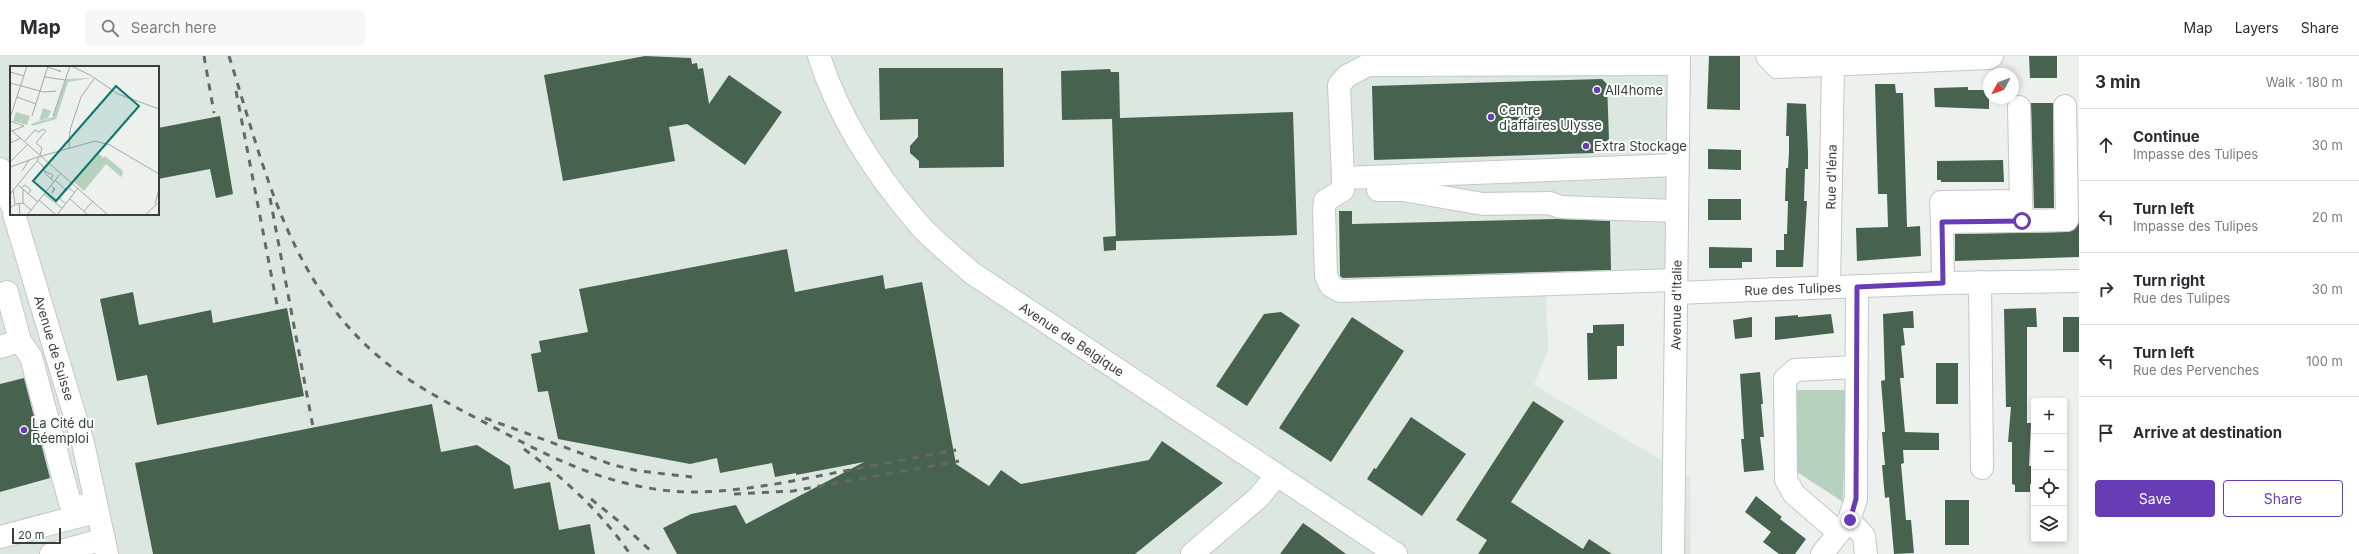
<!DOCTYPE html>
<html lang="en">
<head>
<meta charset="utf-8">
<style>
  :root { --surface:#fff; --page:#f7f7f7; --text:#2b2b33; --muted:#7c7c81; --line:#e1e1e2; --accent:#673cb4 }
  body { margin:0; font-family:Inter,sans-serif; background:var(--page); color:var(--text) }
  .controls { position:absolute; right:12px; bottom:12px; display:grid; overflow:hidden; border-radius:4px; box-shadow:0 2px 6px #0003 }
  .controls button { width:36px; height:36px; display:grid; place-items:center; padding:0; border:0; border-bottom:1px solid var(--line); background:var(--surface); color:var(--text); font:20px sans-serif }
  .compass { position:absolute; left:1983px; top:12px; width:36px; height:36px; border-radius:50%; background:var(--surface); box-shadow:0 2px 6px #0003; rotate:229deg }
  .scale { position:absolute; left:12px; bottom:10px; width:49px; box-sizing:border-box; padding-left:4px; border:2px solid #3b3d3b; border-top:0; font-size:11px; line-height:14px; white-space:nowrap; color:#3b3d3b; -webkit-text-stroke:3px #f9fffb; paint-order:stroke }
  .stop { position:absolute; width:12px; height:12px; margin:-9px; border:3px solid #673cb4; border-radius:50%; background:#fff }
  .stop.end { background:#673cb4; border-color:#fff; box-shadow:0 1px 4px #0008 }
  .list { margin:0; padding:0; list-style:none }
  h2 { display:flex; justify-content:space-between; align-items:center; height:52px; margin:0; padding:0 16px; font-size:17px }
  h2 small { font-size:13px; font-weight:400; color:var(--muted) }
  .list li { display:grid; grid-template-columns:26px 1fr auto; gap:12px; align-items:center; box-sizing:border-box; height:72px; padding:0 16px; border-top:1px solid var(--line) }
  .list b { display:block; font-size:15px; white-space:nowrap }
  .list p { margin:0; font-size:13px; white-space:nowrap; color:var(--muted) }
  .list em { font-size:13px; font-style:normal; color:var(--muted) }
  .actions { display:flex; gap:8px; padding:12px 16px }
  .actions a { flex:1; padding:9px 0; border:1px solid var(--accent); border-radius:4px; text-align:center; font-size:14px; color:var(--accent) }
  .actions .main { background:var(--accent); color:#fff }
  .icon { flex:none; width:22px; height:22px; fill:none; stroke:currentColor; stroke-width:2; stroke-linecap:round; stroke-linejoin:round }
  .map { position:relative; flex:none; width:2079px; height:498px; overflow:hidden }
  header { display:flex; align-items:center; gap:24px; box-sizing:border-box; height:56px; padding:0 20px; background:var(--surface); border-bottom:1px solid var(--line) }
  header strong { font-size:19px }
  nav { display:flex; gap:22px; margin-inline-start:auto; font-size:14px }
  .search { width:280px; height:36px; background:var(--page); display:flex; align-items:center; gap:10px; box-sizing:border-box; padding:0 14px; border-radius:4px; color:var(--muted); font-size:15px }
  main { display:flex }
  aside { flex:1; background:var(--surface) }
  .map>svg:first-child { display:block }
  .built { fill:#dce8df; fill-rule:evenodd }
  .green { fill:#b6d2be }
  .building { fill:#486250 }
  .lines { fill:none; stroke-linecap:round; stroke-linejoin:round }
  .minor-casing { stroke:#c3c8c4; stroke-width:24 }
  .minor { stroke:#fff; stroke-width:22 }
  .rail { stroke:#666866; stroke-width:3; stroke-dasharray:7 7; stroke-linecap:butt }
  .route { stroke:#673cb4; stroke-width:5 }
  .poi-dot { fill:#673cb4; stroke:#f9fffb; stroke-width:1.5 }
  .labels { text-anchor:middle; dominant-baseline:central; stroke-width:4; stroke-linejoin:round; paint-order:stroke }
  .poi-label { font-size:13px; fill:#3b3d3b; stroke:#f9fffb; text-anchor:start }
  .street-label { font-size:13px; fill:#3b3d3b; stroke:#f9fffb }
  .inset-road { fill:none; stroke:#a5a9a6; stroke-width:1 }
  .view { fill:#0f766e; fill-opacity:0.15; stroke:#0f766e; stroke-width:2 }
  .inset-edge { fill:none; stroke:#3b3d3b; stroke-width:2 }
</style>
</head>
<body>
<header>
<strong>Map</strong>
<div class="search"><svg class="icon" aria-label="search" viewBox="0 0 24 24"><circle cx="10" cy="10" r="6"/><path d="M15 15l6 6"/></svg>Search here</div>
<nav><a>Map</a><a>Layers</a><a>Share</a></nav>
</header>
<main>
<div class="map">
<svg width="2079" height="498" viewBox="0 0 2079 498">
  <rect width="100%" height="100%" fill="#ecf1ed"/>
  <path class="built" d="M0,0H1690L1686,231L1546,234L1548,294L1534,329L1690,421L1691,498H0ZM11,11H158V158H11Z"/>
  <polygon class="green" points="1796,334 1846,334 1843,446 1797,416"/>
  <g class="building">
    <polygon points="645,0 691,2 692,8 697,7 698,13 703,12 709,48 729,19 782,56 745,109 687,68 669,71 675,105 563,125 544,19"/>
    <polygon points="1709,0 1740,0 1740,54 1707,53"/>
    <polygon points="2029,0 2057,0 2057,22 2030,22"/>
    <polygon points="879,12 1003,12 1004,111 919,112 919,105 910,97 910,90 918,81 918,63 880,64"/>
    <polygon points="1110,13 1111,16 1119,16 1120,62 1293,56 1297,179 1116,185 1112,63 1062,64 1061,15"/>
    <polygon points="1602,23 1607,28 1609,83 1594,97 1374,104 1372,30"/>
    <polygon points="1875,28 1895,28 1896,37 1903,37 1907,171 1920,170 1921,200 1857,205 1856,172 1888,171 1887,138 1878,138"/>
    <polygon points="1968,31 1968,34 1989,34 1989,53 1935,51 1934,32"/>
    <polygon points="1787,47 1806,48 1808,97 1808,113 1805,113 1804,145 1807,145 1803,211 1776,211 1776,194 1784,194 1784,178 1787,178 1788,145 1785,145 1786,112 1788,112 1789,96 1789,80 1786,80"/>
    <polygon points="2031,47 2053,47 2054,152 2034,152"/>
    <polygon points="220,60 233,138 216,142 210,113 158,123 158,72"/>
    <polygon points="1708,93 1741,94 1741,114 1708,113"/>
    <polygon points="2003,104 2004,126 1941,126 1941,124 1937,124 1937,105"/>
    <rect x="1708" y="143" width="33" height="21"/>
    <polygon points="1339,155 1352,155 1352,168 1557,163 1610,165 1611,214 1343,222 1340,220"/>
    <polygon points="2079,166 2079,201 1955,205 1955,178 2067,176 2074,174"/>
    <polygon points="1116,180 1116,194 1104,195 1103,181"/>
    <polygon points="1709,191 1752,192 1752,206 1742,206 1742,212 1709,212"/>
    <polygon points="787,193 795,236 883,219 885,233 922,226 956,408 989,430 1001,414 1021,428 1149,404 1162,385 1223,427 1135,498 677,498 663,472 691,458 736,449 746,468 864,406 796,419 796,417 775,421 772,407 720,417 717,402 690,408 558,383 548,335 538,336 531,298 541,296 539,285 588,276 579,233"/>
    <polygon points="133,236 139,269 211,254 213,267 287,252 304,340 157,369 147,319 117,325 100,243"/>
    <polygon points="2036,252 2037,271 2027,271 2027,367 2031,367 2029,410 2034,410 2034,428 2030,428 2030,436 2015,436 2015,429 2012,428 2012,386 2008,386 2011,351 2006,351 2004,253"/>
    <polygon points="1913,255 1914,272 1903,272 1905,289 1901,290 1904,322 1900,322 1905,376 1939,377 1939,394 1903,394 1904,407 1901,408 1906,464 1911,464 1914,497 1894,498 1889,441 1885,442 1882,409 1885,409 1882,376 1885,376 1881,325 1885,324 1883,258"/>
    <polygon points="1281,256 1300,269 1247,350 1216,330 1264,258"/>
    <polygon points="1831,258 1834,277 1775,284 1775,261 1798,259 1798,261"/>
    <polygon points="1352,261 1404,295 1331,406 1279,372"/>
    <polygon points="1752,261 1752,281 1735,283 1733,264"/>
    <rect x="2063" y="261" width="16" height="35"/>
    <polygon points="1624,268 1624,290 1617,290 1617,323 1588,324 1587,277 1593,277 1593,269"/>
    <rect x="1936" y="307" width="22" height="41"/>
    <polygon points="1760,316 1763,348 1761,348 1764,381 1760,381 1764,414 1744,416 1741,383 1744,383 1740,318"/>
    <polygon points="24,322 50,422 0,436 0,328"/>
    <polygon points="1533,345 1564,365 1511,446 1583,493 1589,483 1612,498 1478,498 1487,484 1456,464"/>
    <polygon points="432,348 441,396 477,389 510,410 514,433 550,426 559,474 590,468 595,498 153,498 135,407"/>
    <polygon points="1411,361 1466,398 1422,460 1367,423 1374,412 1376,413"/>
    <polygon points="1756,440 1782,461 1780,463 1806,483 1795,498 1779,498 1763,486 1771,476 1745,456"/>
    <rect x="1945" y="444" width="24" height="45"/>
    <polygon points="1303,467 1319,478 1346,498 1280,498"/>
  </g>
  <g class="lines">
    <defs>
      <g id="minor">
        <path id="s1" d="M819,0C838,60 875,117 916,165C932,184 953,200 972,217L1396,498"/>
        <polyline points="1767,0 1777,11 1989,2 1992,0"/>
        <polyline points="2019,51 2021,145"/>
        <polyline points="1677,109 1343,122 1339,29 1347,20 1368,9 1679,8"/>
        <polyline points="0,113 11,148"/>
        <polyline points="1343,122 1343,134 1325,145 1324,154 1326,220 1331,230 1340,235 1676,224"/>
        <polyline points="1378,134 1403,134 1483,148 1550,147 1560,151 1677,155"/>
        <path id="s2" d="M14,158L83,387L107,498"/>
        <polyline points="2022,165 2067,164 2065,50"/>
        <polyline points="1942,166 1941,146 2021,145 2022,165 1942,166 1943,227"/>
        <polyline points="1980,226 1982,412"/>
        <path id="s3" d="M1829,231L1833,10"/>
        <polyline points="7,236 20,285 31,301 70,447 76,451 96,447"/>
        <path id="s4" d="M1676,237L1943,227L2079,225"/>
        <polyline points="0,291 20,285"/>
        <polyline points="1849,464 1864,480 1866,498"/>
        <polyline points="1838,476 1794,438 1786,424 1785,323 1795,314 1856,311"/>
        <polyline points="0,481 95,456"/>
        <polyline points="51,498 104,483"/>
        <polyline points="1192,498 1259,441 1276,420"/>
        <path id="s5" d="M1673,498L1679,0"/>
        <polyline points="1822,498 1849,464 1856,443 1857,231"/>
      </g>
    </defs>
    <use href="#minor" class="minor-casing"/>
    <use href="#minor" class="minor"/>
    <g class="rail">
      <polyline points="204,0 214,57"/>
      <path d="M229,0C267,120 291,240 401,318C432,340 467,357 501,375C560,407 622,435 691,436C737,436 783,427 829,418C871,410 914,402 956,394"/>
      <polyline points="236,35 278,254"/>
      <polyline points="270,142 313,371"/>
      <polyline points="485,362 613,409 639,415 692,421"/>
      <path d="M524,393C565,423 601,456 630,498"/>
      <polyline points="734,438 793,435 959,405"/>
      <polyline points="591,443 621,467 654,498"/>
    </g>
  </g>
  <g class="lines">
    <polyline class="route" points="1850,464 1856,443 1857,231 1943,227 1942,166 2022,165"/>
  </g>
  <g class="poi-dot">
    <circle cx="1597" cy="34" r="4"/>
    <circle cx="1491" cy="61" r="4"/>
    <circle cx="1586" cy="90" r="4"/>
    <circle cx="24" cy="374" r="4"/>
  </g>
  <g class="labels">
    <g class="poi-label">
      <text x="1605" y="34">All4home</text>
      <text x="1499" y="54">Centre<tspan x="1499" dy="15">d'affaires Ulysse</tspan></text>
      <text x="1594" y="90">Extra Stockage</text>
      <text x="32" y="367">La Cité du<tspan x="32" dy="15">Réemploi</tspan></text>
    </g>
    <g class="street-label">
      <text stroke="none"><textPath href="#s3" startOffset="110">Rue d'Iéna</textPath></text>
      <text stroke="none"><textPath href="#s4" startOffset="117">Rue des Tulipes</textPath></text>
      <text stroke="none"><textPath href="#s5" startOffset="249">Avenue d'Italie</textPath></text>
      <text stroke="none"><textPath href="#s1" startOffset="389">Avenue de Belgique</textPath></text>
      <text stroke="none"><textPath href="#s2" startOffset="140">Avenue de Suisse</textPath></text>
    </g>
  </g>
  <g transform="translate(10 10)">
    <rect width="149" height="149" fill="#ecf1ed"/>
    <path d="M82,12L58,16L46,53L22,60L21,58L43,51L56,13ZM33,42L41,45L38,52L29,55ZM6,46L20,50L17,59L3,55ZM88,87L93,92L95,90L112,104L113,108L111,111L96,98L74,125L64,116Z" fill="#b6d2be"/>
    <path class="inset-road" d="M61,0L80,9L108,28L149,43M38,1L49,5H51H48M0,6L14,10M35,11L55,14M0,17L34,26L46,25M7,31L26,38M22,50L38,0M43,50L60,0M0,52L17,0M0,55L14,60L2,65M0,63L98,149M15,75L25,64L29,66L33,63L36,65L26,77L32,82L30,89M0,77L11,72M59,82L60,64L71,31L84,13M27,95L33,100L35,107L44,116M0,96L18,78M0,101L28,91L85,75L100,79L149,108M12,105L19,94M34,105L43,109L41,113M45,114L55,123M8,119L28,136M41,120L44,122L42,127L45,123L44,122M11,122L15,119L21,124L18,128M13,123V137M3,124L5,138M0,128L28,94V91M34,128L52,142M60,133L78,149M29,134L46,149M9,137L10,149M56,138L49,132L55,123L58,121L65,127M145,138L149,123M0,142L6,138L13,137L21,144M74,145L83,135M17,149L51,107M47,149L68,122M135,149L149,136"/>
    <path class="view" d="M106,20L129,40L46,135L23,115Z"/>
    <rect width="149" height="149" class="inset-edge"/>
  </g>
</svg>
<div class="controls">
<button>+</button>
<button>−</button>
<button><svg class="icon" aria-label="locate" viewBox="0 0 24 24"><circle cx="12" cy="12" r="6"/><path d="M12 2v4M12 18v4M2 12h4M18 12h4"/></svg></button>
<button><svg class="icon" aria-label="layers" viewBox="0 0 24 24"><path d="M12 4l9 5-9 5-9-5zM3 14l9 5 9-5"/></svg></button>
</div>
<svg class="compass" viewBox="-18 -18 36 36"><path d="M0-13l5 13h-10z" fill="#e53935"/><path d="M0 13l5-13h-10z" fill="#7c7c81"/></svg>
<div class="scale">20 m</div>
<div class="stop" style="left:2022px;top:165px"></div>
<div class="stop end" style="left:1850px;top:464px"></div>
</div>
<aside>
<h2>3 min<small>Walk · 180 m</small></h2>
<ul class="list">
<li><svg class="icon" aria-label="ahead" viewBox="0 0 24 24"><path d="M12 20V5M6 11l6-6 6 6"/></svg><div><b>Continue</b><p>Impasse des Tulipes</p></div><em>30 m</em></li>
<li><svg class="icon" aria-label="left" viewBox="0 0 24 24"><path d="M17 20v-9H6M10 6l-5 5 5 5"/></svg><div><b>Turn left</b><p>Impasse des Tulipes</p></div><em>20 m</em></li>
<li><svg class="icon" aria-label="right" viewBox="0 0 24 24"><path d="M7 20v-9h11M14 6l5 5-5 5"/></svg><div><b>Turn right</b><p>Rue des Tulipes</p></div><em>30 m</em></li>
<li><svg class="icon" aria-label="left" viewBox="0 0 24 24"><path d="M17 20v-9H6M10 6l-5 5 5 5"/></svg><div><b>Turn left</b><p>Rue des Pervenches</p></div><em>100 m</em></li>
<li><svg class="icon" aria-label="arrive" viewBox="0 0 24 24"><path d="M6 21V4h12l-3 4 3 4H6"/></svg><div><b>Arrive at destination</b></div></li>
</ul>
<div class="actions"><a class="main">Save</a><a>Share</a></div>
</aside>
</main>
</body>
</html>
